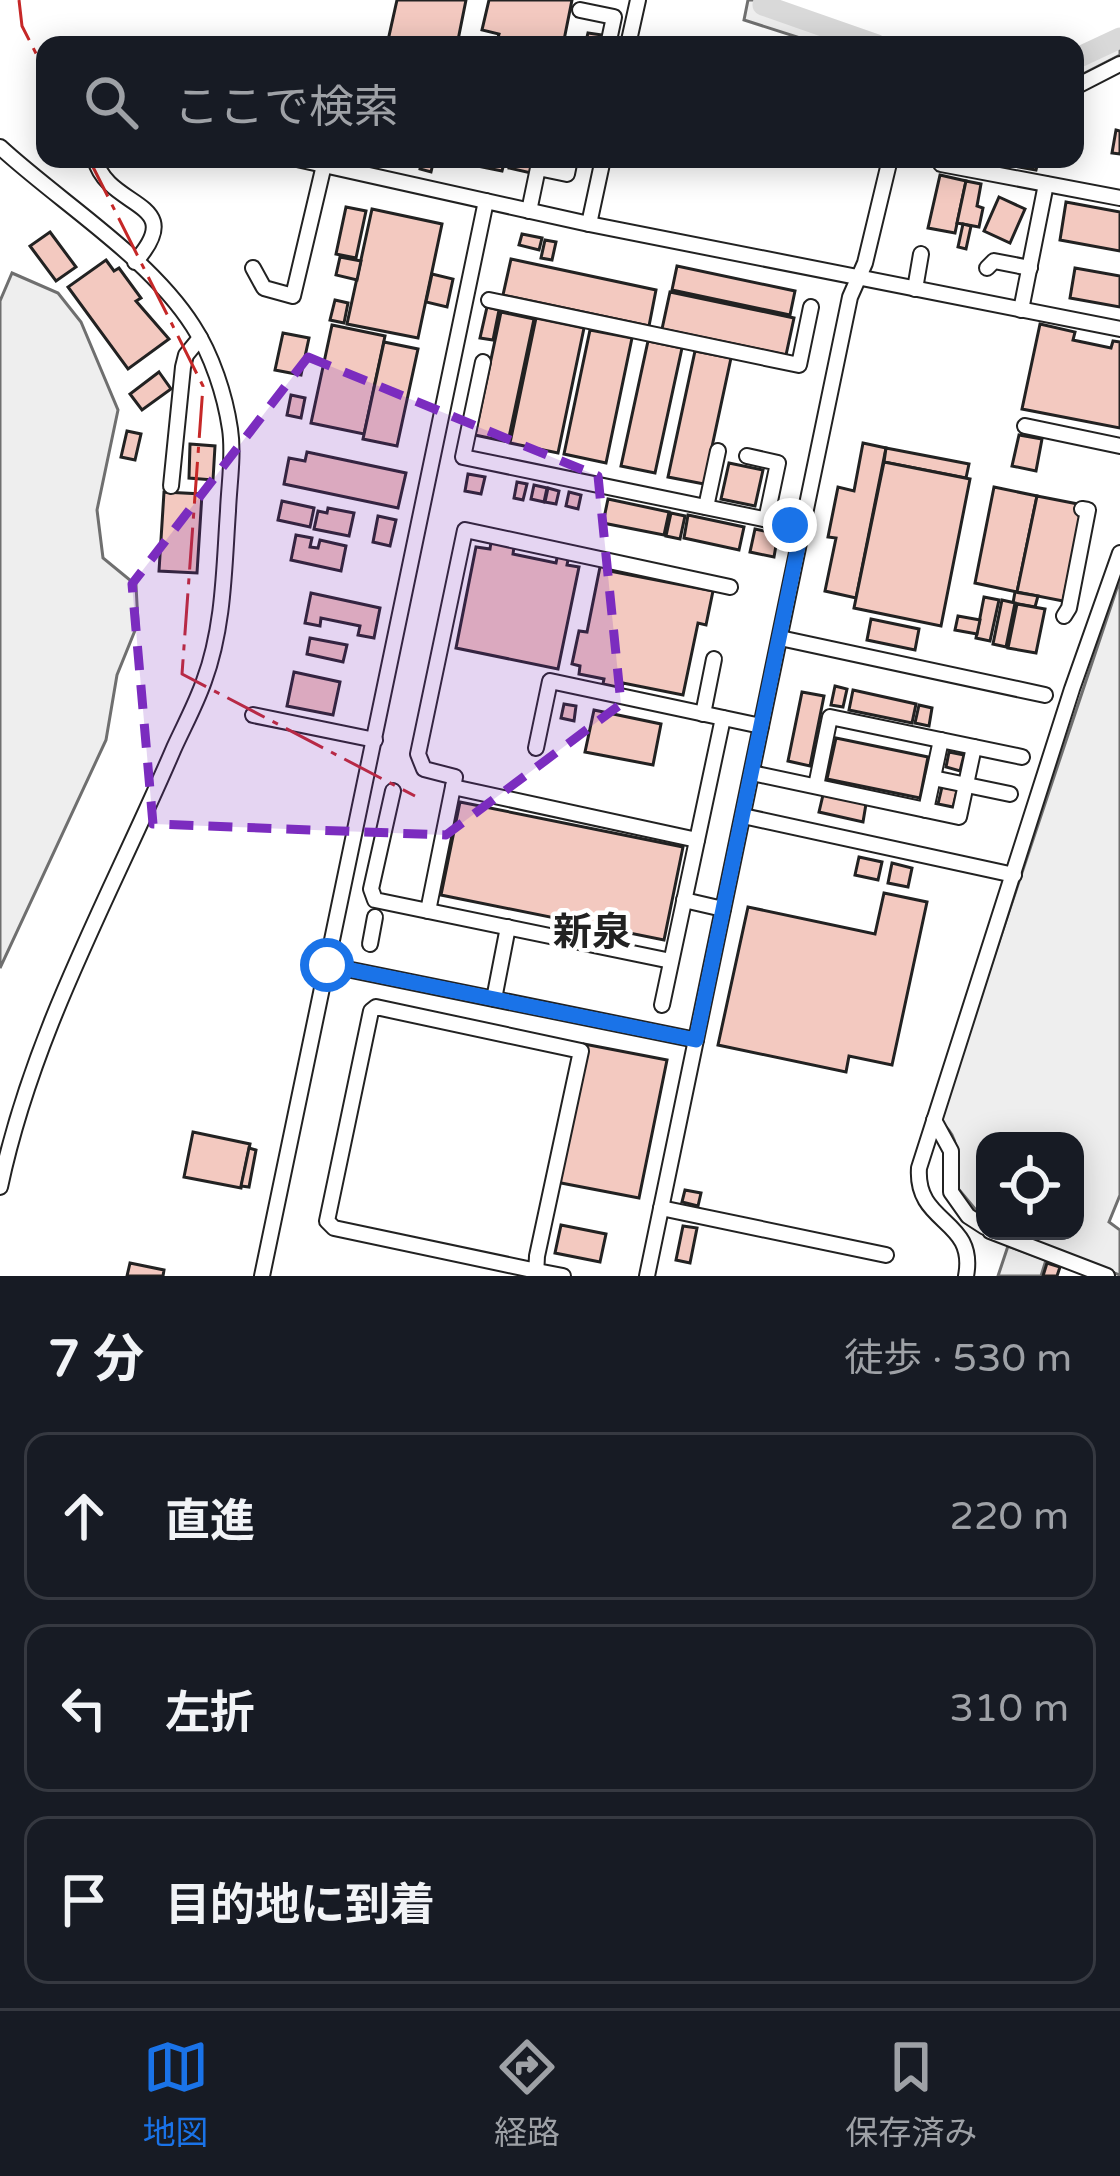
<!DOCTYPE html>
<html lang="ja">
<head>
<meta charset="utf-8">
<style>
  :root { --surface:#171b24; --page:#242831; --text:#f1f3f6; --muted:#9ea1a6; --line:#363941; --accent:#1a73e8 }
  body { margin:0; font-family:"Varela Round","Noto Sans JP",sans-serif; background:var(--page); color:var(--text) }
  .controls { position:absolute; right:36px; bottom:36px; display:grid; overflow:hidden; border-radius:24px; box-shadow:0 6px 30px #0003 }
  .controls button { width:108px; height:108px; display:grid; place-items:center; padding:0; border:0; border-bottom:3px solid var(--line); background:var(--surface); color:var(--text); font:60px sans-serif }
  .stop { position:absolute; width:36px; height:36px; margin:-27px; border:9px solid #1a73e8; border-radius:50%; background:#fff }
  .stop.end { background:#1a73e8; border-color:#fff; box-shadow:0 3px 12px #0008 }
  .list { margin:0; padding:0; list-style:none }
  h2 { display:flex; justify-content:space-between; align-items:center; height:156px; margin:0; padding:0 48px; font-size:51px }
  h2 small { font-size:39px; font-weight:400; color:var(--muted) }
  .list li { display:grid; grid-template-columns:78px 1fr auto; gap:36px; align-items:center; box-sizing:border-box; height:168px; margin:0 24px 24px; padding:0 24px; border:3px solid var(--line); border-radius:24px }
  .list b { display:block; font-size:45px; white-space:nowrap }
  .list em { font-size:39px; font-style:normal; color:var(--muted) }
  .icon { flex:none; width:66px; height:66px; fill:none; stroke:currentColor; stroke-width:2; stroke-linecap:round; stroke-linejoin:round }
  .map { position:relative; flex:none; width:1120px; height:1276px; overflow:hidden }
  .search { position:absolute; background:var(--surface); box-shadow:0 6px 30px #0003; left:36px; right:36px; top:36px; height:132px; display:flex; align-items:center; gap:30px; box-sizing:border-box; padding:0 42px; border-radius:24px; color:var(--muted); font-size:45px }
  .sheet { height:732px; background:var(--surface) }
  nav { display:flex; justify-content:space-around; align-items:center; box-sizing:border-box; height:168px; border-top:3px solid var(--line); background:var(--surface); font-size:33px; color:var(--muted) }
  nav a { display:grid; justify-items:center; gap:6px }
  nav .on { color:var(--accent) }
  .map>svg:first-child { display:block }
  .green { fill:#eee; stroke:#6f6f6f; stroke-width:3 }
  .parking { fill:#ededed; stroke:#6f6f6f; stroke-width:3 }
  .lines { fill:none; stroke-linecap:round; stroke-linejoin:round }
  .river { stroke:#d9d9d9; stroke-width:21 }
  .building { fill:#f3c9c0; stroke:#222; stroke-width:3 }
  .minor-casing { stroke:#222; stroke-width:18 }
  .minor { stroke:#fff; stroke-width:14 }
  .power { stroke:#c62828; stroke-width:3; stroke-dasharray:42 9 6 9; stroke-linecap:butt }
  .route { stroke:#1a73e8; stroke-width:15 }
  .marked { fill:#7b2cbf; fill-opacity:0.2; stroke:#7b2cbf; stroke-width:9; stroke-dasharray:24 15; stroke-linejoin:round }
  .labels { text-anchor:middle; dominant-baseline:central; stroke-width:9; stroke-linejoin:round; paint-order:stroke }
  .quarter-label { font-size:39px; font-weight:bold; fill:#222; stroke:#fff }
</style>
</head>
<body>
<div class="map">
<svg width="1120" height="1276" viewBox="0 0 1120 1276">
  <rect width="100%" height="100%" fill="#fff"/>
  <g class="green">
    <polygon points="748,0 760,0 759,8 866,45 822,45 744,20"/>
    <polygon points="1120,42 1120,55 1075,78 1075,64"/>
    <polygon points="12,273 58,293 81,322 118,410 97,510 103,558 136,585 138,623 117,675 106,740 0,968 0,301"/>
    <path d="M1120,579V1195L1109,1222L1120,1230V1275L998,1231H1075V1141H985V1221L956,1186C951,1159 966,1140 939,1121Z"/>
  </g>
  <polygon class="parking" points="1008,1246 1046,1260 1041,1276 998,1276"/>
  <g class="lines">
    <g class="river">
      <polyline points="764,0 763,5 877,45"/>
      <polyline points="1075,59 1120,38"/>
    </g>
  </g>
  <g class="building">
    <polygon points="397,0 466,0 457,45 387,45"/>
    <polygon points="489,0 572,0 563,45 497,41 499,34 482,30"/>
    <polygon points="588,33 602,35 600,45 585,45"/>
    <polygon points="1116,130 1120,131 1120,154 1112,153"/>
    <polygon points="422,159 434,159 431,172 420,169"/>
    <polygon points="459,159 505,159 502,171 458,162"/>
    <polygon points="511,159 534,160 531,173 509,168"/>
    <polygon points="975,159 1022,159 1038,162 1036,170"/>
    <polygon points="940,175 966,181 955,233 928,228"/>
    <polygon points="966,181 981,184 977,206 983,208 979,227 957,223"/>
    <polygon points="999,197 1025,209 1010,243 984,231"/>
    <polygon points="1066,202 1120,212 1120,251 1060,240"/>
    <polygon points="346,207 366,211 356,258 336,254"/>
    <polygon points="372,209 442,224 418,338 347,324"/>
    <polygon points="963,224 971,226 966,249 958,247"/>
    <polygon points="50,232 76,267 56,281 30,246"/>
    <polygon points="522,234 542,238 539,250 519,245"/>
    <polygon points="545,240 556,242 552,260 541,258"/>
    <polygon points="340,257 361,261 357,280 336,275"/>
    <polygon points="511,259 656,290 649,326 503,295"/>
    <polygon points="106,260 114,271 119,268 141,298 136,301 169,339 128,369 68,287"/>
    <polygon points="677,266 795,291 790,315 672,290"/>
    <polygon points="1075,268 1120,276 1120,307 1070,298"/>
    <polygon points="432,274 453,279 447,307 426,302"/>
    <polygon points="670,292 794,318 786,355 662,329"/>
    <polygon points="335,300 348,303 344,323 330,320"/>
    <polygon points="487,307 499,310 493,340 480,338"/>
    <polygon points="501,312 534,319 508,442 475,435"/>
    <polygon points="536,318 584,328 558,453 510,443"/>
    <polygon points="1040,324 1075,332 1073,340 1111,348 1113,341 1120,342 1120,428 1022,409"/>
    <polygon points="332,325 385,336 364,434 311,423"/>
    <polygon points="590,330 632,338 606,463 564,454"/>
    <polygon points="283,333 309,338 301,375 275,370"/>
    <polygon points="648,341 682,348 655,473 621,466"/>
    <polygon points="384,342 418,349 397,446 363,439"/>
    <polygon points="695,351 731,358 704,484 668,477"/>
    <polygon points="159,372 171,389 142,410 130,394"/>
    <polygon points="291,395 305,398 301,418 287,415"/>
    <polygon points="127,431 141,434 135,460 121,457"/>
    <polygon points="1019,435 1042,439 1036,471 1012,466"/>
    <polygon points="863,443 886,448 856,598 825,591 836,538 828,537 838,487 854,491"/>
    <polygon points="190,444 215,446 213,480 189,478"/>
    <polygon points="886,448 969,464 966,478 884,462"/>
    <polygon points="307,452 406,473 398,508 284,484 289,458 305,461"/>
    <polygon points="884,462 970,479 941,626 854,608"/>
    <polygon points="729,463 763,470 755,506 721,499"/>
    <polygon points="468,474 485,477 481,494 465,491"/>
    <polygon points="517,482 527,484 523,500 514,498"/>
    <polygon points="534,485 547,488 544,502 531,499"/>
    <polygon points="994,487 1037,496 1017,592 975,583"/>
    <polygon points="548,488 559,491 556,504 545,502"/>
    <polygon points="164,492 202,494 197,573 159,571"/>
    <polygon points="569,492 581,495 578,509 566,506"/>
    <polygon points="1037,496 1083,505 1063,601 1017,592"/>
    <polygon points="608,499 669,512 664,535 603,523"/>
    <polygon points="282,501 314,508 310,527 278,520"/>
    <polygon points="328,508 354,513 349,536 314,529 318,511 327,513"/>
    <polygon points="671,513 685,516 680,539 666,536"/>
    <polygon points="688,515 744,527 739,550 684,538"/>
    <polygon points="378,516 396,520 390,546 373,542"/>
    <polygon points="755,529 778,534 774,557 750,552"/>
    <polygon points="296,535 312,538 310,547 318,548 320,540 346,546 341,571 291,560"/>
    <polygon points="491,542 514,547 513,554 556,563 558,553 569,555 567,565 579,567 558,669 456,648 476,547 490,549"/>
    <polygon points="601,562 612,565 610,571 713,591 706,625 698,623 683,695 623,683 622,688 603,684 604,679 579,674 580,666 572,664 579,631 587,632"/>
    <polygon points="1015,592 1038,596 1035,607 1013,603"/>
    <polygon points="311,593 380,608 374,638 358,635 360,626 321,618 320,626 305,623"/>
    <polygon points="984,597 999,600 990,641 976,638"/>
    <polygon points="1002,600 1015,603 1006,647 993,644"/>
    <polygon points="1017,604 1045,609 1036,653 1008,648"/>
    <polygon points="958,616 980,620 977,634 955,630"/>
    <polygon points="871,619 919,629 915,650 867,640"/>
    <polygon points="310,638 347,645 343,662 307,654"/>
    <polygon points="294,672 340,682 333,715 287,706"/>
    <polygon points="835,686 847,689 843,707 831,705"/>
    <polygon points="853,690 916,704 912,723 849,710"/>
    <polygon points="802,692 824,696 810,766 788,761"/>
    <polygon points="564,704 576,706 574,721 561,718"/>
    <polygon points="919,705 932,708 929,726 915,723"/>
    <polygon points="594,710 661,724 653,765 585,752"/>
    <polygon points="836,738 928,757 920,798 827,779"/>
    <polygon points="949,752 964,755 960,771 946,767"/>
    <polygon points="942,787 957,790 953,807 938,804"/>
    <polygon points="823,795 866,804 863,822 819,812"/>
    <polygon points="460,802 683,847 664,940 441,895"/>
    <polygon points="859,857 882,862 878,880 855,875"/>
    <polygon points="892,863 912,868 908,887 888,883"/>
    <polygon points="884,893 927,902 892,1065 849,1056 846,1072 718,1045 748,907 875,934"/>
    <polygon points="584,1044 667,1060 639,1198 556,1182"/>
    <polygon points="193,1132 250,1144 241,1188 184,1177"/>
    <polygon points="249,1148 256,1150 249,1187 241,1186"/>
    <polygon points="685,1190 701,1193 698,1206 682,1202"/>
    <polygon points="561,1225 606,1234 600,1262 555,1253"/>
    <polygon points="683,1226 697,1228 690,1263 676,1260"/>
    <polygon points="130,1263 164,1270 163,1276 127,1276"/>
    <polygon points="1047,1263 1060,1267 1057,1276 1043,1276"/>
  </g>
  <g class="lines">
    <defs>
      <g id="minor">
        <polyline points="580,10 614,17 608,45"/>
        <polyline points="628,45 638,0"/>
        <polyline points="1075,87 1120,64"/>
        <path d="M0,147C61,203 149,257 193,326C212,355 225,395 230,429C234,455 229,484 228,511C224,568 224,627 204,681C196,704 184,726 174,748C112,893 33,1031 0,1187"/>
        <path d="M95,159C108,210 190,200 135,262"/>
        <polyline points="297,159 589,224 1120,329"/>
        <polyline points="942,159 941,164 1120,198"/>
        <polyline points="529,211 538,168 567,174 570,159"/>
        <polyline points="589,224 603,159"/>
        <polyline points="253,268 264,288 293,296 324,165"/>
        <polyline points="987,268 994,261 1030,268"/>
        <polyline points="915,289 921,254"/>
        <polyline points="489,300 799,365 811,307"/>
        <polyline points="1021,310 1046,184"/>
        <polyline points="483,362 463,457 802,527"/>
        <polyline points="1025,426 1120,446"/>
        <polyline points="747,456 778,463 766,520"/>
        <polyline points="171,486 183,367 186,355 200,338"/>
        <polyline points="706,507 718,451"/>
        <polyline points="1064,616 1069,608 1088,510 1082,509"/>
        <polyline points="780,638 1045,695"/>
        <polyline points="703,714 714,659"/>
        <polyline points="253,715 375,740"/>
        <polyline points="536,748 550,681 761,726"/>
        <polyline points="752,773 959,817 974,747"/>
        <polyline points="933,778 1010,794"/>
        <polyline points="816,786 830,717 1022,757"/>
        <polyline points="453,787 697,840"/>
        <polyline points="393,791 371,889 375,900 671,961"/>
        <polyline points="926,810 941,740"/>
        <polyline points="743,816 1014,875"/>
        <polyline points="684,900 723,909"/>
        <polyline points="428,911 455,777 424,769 418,754 465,530 730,587"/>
        <polyline points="370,944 375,917"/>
        <polyline points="327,965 696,1040"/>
        <polyline points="494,999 508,927"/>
        <polyline points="662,1005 723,718"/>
        <polyline points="934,1120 951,1151 951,1192 968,1216 985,1227"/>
        <polyline points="661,1208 886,1255"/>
        <polyline points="990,1231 1107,1276"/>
        <polyline points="262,1276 486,201"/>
        <polyline points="536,1276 537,1256 581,1051 376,1007 371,1011 327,1221 334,1228 537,1271 563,1276"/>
        <polyline points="647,1276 850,297 865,263 890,159"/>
        <path d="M966,1276C977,1218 915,1225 919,1168L1072,689L1120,553"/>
      </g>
    </defs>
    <use href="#minor" class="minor-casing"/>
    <use href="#minor" class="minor"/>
    <g class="power">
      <polyline points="19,0 22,26 45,71"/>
      <polyline points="89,159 203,386 182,674 415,796"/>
    </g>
  </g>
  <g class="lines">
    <polyline class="route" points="327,965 696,1040 802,527 790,525"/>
  </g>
  <path class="marked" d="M308,357L598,476L621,704L446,835L153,824L132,584Z"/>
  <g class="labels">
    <g class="quarter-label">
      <text x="592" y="932">新泉</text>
    </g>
  </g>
</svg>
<div class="controls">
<button><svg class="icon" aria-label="locate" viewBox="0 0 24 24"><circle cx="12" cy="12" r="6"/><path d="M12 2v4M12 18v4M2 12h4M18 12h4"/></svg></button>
</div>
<div class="stop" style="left:327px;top:965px"></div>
<div class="stop end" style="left:790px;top:525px"></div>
<div class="search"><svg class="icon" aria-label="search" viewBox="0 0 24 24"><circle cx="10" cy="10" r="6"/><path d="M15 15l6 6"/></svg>ここで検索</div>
</div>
<section class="sheet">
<h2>7 分<small>徒歩 · 530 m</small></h2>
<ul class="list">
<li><svg class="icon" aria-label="ahead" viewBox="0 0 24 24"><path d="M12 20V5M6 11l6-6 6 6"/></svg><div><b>直進</b></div><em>220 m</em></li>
<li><svg class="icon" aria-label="left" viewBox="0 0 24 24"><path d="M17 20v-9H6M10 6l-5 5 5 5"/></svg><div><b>左折</b></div><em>310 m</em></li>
<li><svg class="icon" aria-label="arrive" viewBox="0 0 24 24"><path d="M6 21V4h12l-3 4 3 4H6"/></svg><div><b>目的地に到着</b></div></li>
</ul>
</section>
<nav>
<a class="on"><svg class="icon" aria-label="map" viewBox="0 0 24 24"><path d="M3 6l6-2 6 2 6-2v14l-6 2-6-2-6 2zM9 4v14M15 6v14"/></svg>地図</a>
<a><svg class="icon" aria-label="directions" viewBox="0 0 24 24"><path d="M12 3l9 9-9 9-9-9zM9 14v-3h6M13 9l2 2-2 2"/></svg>経路</a>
<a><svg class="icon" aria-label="saved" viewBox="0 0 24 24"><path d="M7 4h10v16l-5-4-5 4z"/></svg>保存済み</a>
</nav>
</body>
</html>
